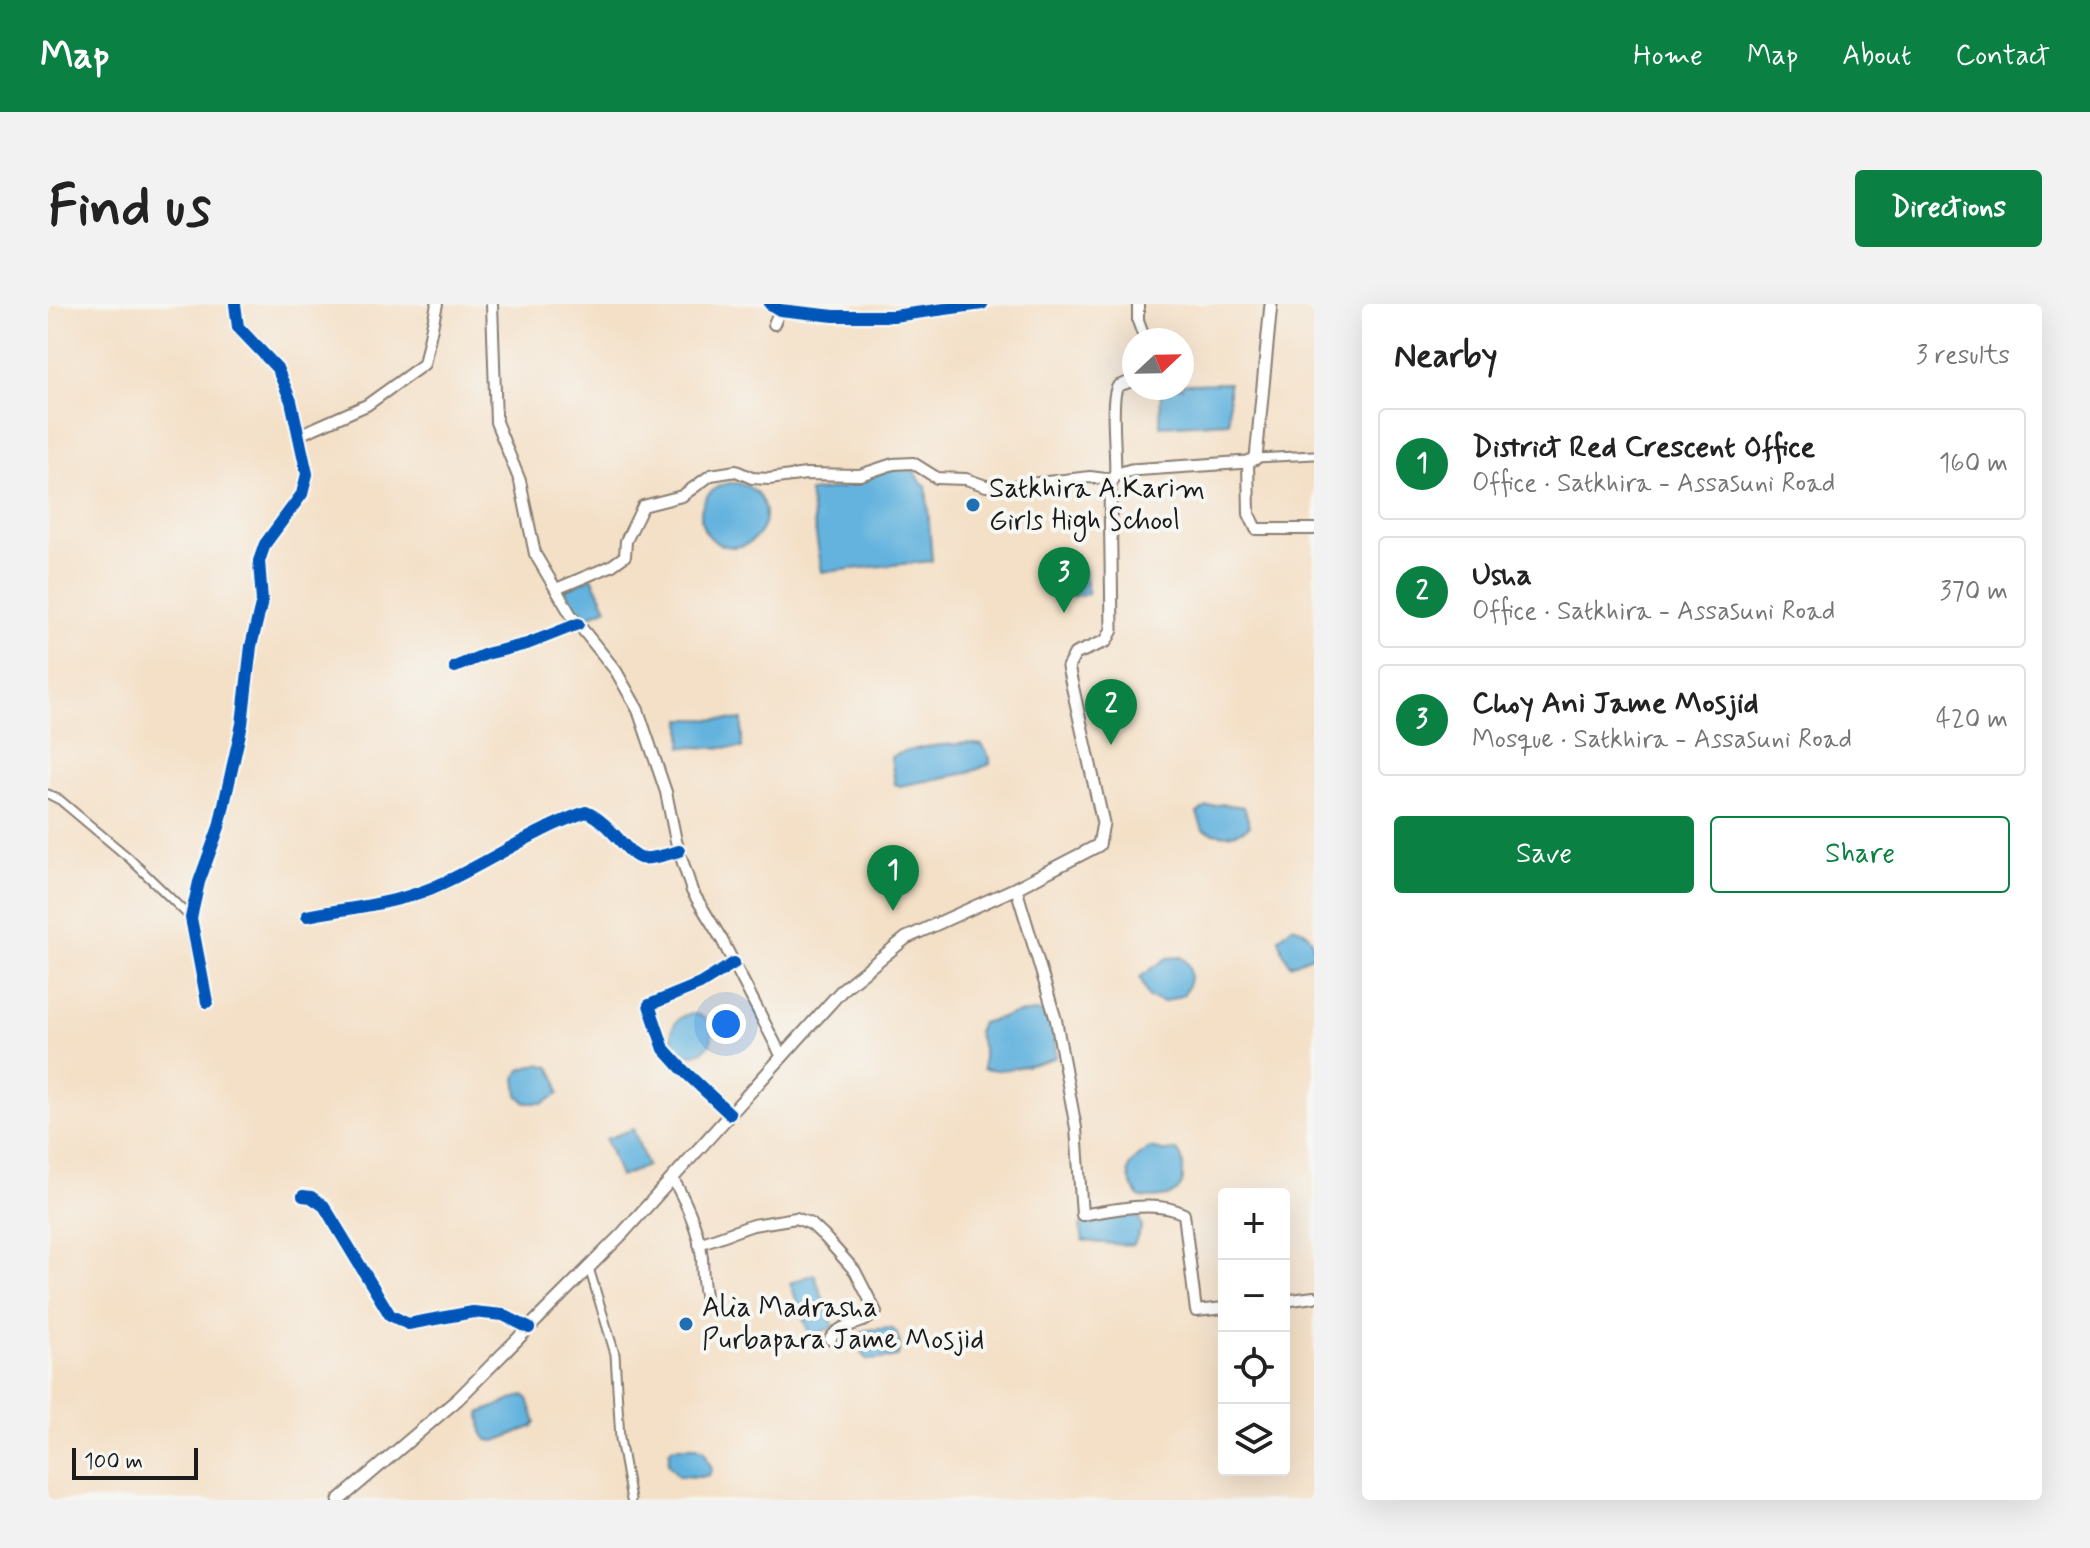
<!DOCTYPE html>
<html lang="en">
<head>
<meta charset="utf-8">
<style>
  :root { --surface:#fff; --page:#f2f2f2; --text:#222; --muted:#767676; --line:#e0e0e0; --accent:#0b8043 }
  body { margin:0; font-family:Mynerve,sans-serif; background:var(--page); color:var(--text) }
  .controls { position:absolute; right:24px; bottom:24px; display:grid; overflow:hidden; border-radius:8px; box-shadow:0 8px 32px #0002 }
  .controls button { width:72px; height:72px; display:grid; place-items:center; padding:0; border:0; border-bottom:2px solid var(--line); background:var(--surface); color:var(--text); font:40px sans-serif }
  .compass { position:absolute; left:1074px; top:24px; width:72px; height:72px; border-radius:50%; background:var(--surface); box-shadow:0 8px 32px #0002; rotate:68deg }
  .scale { position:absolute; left:24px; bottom:20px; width:126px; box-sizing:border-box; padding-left:8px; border:4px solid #1c1c1c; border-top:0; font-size:22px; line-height:28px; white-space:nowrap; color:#1c1c1c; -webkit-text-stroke:6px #f6f6f2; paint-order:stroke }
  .you { position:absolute; left:678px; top:720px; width:28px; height:28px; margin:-20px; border:6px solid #fff; border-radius:50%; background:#1a73e8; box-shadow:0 0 0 12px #1a73e833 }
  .badge { display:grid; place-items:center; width:52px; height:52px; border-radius:50%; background:var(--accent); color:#fff; font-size:26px; font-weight:700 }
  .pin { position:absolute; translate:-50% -66px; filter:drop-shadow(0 2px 4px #0008) }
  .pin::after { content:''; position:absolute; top:42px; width:28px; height:24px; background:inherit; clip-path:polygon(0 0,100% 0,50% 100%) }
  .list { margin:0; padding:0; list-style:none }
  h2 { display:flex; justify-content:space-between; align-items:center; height:104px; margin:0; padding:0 32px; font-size:34px }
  h2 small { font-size:26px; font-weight:400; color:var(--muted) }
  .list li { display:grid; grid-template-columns:52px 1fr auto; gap:24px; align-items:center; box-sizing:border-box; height:112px; margin:0 16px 16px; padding:0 16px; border:2px solid var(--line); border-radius:8px }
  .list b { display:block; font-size:30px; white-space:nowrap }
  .list p { margin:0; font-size:26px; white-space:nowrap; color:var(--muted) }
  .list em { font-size:26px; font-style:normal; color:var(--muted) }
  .actions { display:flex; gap:16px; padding:24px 32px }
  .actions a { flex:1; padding:18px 0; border:2px solid var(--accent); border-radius:8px; text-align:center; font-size:28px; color:var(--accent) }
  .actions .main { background:var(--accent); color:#fff }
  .icon { flex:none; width:44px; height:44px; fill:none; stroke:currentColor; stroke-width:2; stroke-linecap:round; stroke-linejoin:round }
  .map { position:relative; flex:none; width:1266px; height:1196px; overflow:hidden; border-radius:8px }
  header { display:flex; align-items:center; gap:48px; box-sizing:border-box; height:112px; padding:0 40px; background:var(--accent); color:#fff }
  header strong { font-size:38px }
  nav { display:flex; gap:44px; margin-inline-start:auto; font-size:28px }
  .intro { display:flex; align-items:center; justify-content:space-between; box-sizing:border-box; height:192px; padding:0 48px }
  h1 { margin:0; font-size:56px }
  .button { padding:20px 36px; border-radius:8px; background:var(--accent); color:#fff; font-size:28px; font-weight:700 }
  main { display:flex; gap:48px; padding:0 48px }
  aside { flex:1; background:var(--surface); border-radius:8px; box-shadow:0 8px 32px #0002 }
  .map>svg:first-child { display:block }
  .water { fill:#64b3de; stroke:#40687d; stroke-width:2 }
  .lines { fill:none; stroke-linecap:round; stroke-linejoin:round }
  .street-casing { stroke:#887e72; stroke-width:11 }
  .secondary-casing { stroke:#887e72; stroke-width:14 }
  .primary-casing { stroke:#887e72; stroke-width:15 }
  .street { stroke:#fff; stroke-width:7 }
  .secondary { stroke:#fff; stroke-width:10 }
  .primary { stroke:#fff; stroke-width:11 }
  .cycleway-casing { stroke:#f6f6f2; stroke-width:17 }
  .cycleway { stroke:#0057b8; stroke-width:12 }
  .poi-dot { fill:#1f6fb2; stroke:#f6f6f2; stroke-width:3 }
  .labels { text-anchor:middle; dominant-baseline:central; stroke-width:8; stroke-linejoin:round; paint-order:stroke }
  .poi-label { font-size:28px; fill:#1c1c1c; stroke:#f6f6f2; text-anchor:start }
</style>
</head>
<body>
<header>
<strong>Map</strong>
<nav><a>Home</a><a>Map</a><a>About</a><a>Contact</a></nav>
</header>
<div class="intro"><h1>Find us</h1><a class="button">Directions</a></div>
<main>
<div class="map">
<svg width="1266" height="1196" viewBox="0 0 1266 1196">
  <rect width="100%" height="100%" fill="#f6f6f2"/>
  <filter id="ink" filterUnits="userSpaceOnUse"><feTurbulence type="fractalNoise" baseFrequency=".0125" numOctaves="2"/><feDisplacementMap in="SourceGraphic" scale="16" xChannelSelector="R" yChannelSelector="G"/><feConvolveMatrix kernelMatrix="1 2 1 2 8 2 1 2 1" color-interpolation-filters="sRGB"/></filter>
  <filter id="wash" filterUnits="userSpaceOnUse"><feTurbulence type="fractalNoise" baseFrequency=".006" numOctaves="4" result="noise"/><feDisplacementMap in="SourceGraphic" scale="32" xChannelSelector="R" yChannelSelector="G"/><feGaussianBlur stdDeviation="1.8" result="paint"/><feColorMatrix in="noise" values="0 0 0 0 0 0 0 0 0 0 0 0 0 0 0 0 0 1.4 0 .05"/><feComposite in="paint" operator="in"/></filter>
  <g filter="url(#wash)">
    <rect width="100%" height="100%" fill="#f4e0c7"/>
    <g class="water">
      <polygon points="1181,79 1181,118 1112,122 1113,84 1134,84 1134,80"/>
      <polygon points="857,163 864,165 875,181 878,181 884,257 774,268 761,188 794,184 804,177"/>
      <circle cx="685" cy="211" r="32"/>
      <polygon points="1037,265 1040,290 1009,294 1006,269"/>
      <polygon points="544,273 559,304 534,315 526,309 516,286"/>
      <polygon points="634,415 694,416 694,444 634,443"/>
      <path d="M920,439L934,441L942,454V460L920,469L852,482L847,480L843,453C868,441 892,442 920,439Z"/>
      <path d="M1175,500L1196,503L1202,522C1185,534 1174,532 1155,526L1149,509L1159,503Z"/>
      <path d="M1244,622C1260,626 1266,633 1266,651L1243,661L1235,648L1231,634Z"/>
      <path d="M1133,653C1146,662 1144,678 1135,691L1116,698L1101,694L1092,673L1119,654Z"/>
      <path d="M990,708L1000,710L1006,726L1008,753C991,760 953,769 935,765V744L929,728L933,719L966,710Z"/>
      <circle cx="644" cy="730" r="20"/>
      <polygon points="490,760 502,763 509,777 511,790 495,799 478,799 470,791 468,773 472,766"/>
      <polygon points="585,825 599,862 572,873 558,835"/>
      <path d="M1102,844L1115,847H1129C1136,855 1135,860 1135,871C1136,895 1111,894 1092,894C1074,869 1077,858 1102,844Z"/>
      <path d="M1089,907L1094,923L1086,940C1081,942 1040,938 1035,936L1032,922L1039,914Z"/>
      <polygon points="766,970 786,1023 762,1032 742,979"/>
      <path d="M843,1024C853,1030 853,1041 850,1051L845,1054L820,1056C811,1049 810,1039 811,1029L818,1026Z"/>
      <polygon points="476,1091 480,1095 488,1119 484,1123 448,1137 439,1136 434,1128 432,1109"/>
      <polygon points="625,1143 648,1143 656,1146 664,1165 661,1171 653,1173 630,1172 620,1159 622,1146"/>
    </g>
  </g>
  <g filter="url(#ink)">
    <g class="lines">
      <defs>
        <g id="street">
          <polyline points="732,6 786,12 845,12 934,0"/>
          <polyline points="1208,154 1266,151"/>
          <polyline points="0,490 12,496 81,554 143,614"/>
          <path d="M259,612C305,603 352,600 395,579C443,557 488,525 538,508C561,517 579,550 592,554C603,556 620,550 631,547"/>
          <polyline points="159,698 143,614 151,578 171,523 194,420 203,342 214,297 211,257 217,240 254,190 259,170 243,97 229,64 190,23 187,0"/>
          <polyline points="255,892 263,893 276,902 342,1011 360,1020 425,1008 455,1011 481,1024"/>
          <polyline points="541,964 567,1050 572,1135 583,1196"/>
        </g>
        <g id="secondary">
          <polyline points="444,0 448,118 472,177 487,250 523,311 568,367 590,406 618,488 628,537 644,587 674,636 734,753"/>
          <polyline points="722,0 732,6 726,20"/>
          <polyline points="1090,0 1090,17 1097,36"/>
          <polyline points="251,131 319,101 376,60 389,0"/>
          <polyline points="1200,158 1201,210 1208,225 1266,225"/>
          <path d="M1067,171C1069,152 1061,94 1070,82L1084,77L1086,67"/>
          <polyline points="508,285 563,262 577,252 578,237 595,202 634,192 663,171 688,167 704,174 721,175 758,170 812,171 845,160 865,159 889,174 918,175 938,182 965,182 1042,173 1065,176"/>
          <polyline points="407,363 438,350 479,340 530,320"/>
          <path d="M968,584L1008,716L1028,824L1034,911C1062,906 1110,895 1136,910L1148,1007L1176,1004"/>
          <polyline points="682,810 635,766 616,745 601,701 652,680 686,659"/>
          <path d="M625,875C638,898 651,927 654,954C655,970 654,984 659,999"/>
          <path d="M651,940L705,921L748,914L763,920L776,932L807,967L828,1008C814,1024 795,1016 782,1035"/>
          <polyline points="1236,997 1266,993"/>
        </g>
        <polyline id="primary" points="291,1196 410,1095 574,930 796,684 858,634 968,584 1051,541 1055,519 1020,363 1027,350 1058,337 1064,326 1062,181 1067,171 1083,166 1200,158 1208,154 1223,0"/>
      </defs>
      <use href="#street" class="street-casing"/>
      <use href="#secondary" class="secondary-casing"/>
      <use href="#primary" class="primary-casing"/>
      <use href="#street" class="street"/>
      <use href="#secondary" class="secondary"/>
      <use href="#primary" class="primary"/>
      <defs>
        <g id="cycleway">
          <polyline points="722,0 732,6 786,12 845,12 934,0"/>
          <polyline points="407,363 438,350 479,340 530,320"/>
          <path d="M259,612C305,603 352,600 395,579C443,557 488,525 538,508C561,517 579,550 592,554C603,556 620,550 631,547"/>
          <polyline points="159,698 143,614 151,578 171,523 194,420 203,342 214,297 211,257 217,240 254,190 259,170 243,97 229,64 190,23 187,0"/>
          <polyline points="682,810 635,766 616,745 601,701 652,680 686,659"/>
          <polyline points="255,892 263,893 276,902 342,1011 360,1020 425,1008 455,1011 481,1024"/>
        </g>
      </defs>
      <use href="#cycleway" class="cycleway-casing"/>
      <use href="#cycleway" class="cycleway"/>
    </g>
  </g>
  <g class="poi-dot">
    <circle cx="925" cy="201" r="8"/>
    <circle cx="638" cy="1020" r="8"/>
  </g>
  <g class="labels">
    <g class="poi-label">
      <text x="941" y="185">Satkhira A.Karim<tspan x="941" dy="32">Girls High School</tspan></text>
      <text x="654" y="1004">Alia Madrasha<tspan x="654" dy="32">Purbapara Jame Mosjid</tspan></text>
    </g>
  </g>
</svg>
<div class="controls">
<button>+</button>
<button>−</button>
<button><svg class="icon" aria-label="locate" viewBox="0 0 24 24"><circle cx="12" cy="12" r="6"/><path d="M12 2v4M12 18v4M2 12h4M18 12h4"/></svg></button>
<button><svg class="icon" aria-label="layers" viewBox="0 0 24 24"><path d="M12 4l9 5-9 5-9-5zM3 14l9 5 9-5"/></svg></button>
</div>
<svg class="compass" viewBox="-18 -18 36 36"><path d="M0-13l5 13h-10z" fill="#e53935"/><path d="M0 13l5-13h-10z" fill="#767676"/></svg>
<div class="scale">100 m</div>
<div class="you"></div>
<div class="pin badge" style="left:845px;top:607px">1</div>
<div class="pin badge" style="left:1063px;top:441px">2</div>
<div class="pin badge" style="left:1016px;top:309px">3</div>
</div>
<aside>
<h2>Nearby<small>3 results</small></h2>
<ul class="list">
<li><span class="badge">1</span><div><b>District Red Crescent Office</b><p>Office · Satkhira - Assasuni Road</p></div><em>160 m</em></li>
<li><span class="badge">2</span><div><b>Usha</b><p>Office · Satkhira - Assasuni Road</p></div><em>370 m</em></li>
<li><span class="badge">3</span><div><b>Choy Ani Jame Mosjid</b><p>Mosque · Satkhira - Assasuni Road</p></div><em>420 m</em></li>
</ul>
<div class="actions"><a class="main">Save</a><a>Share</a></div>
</aside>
</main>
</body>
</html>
